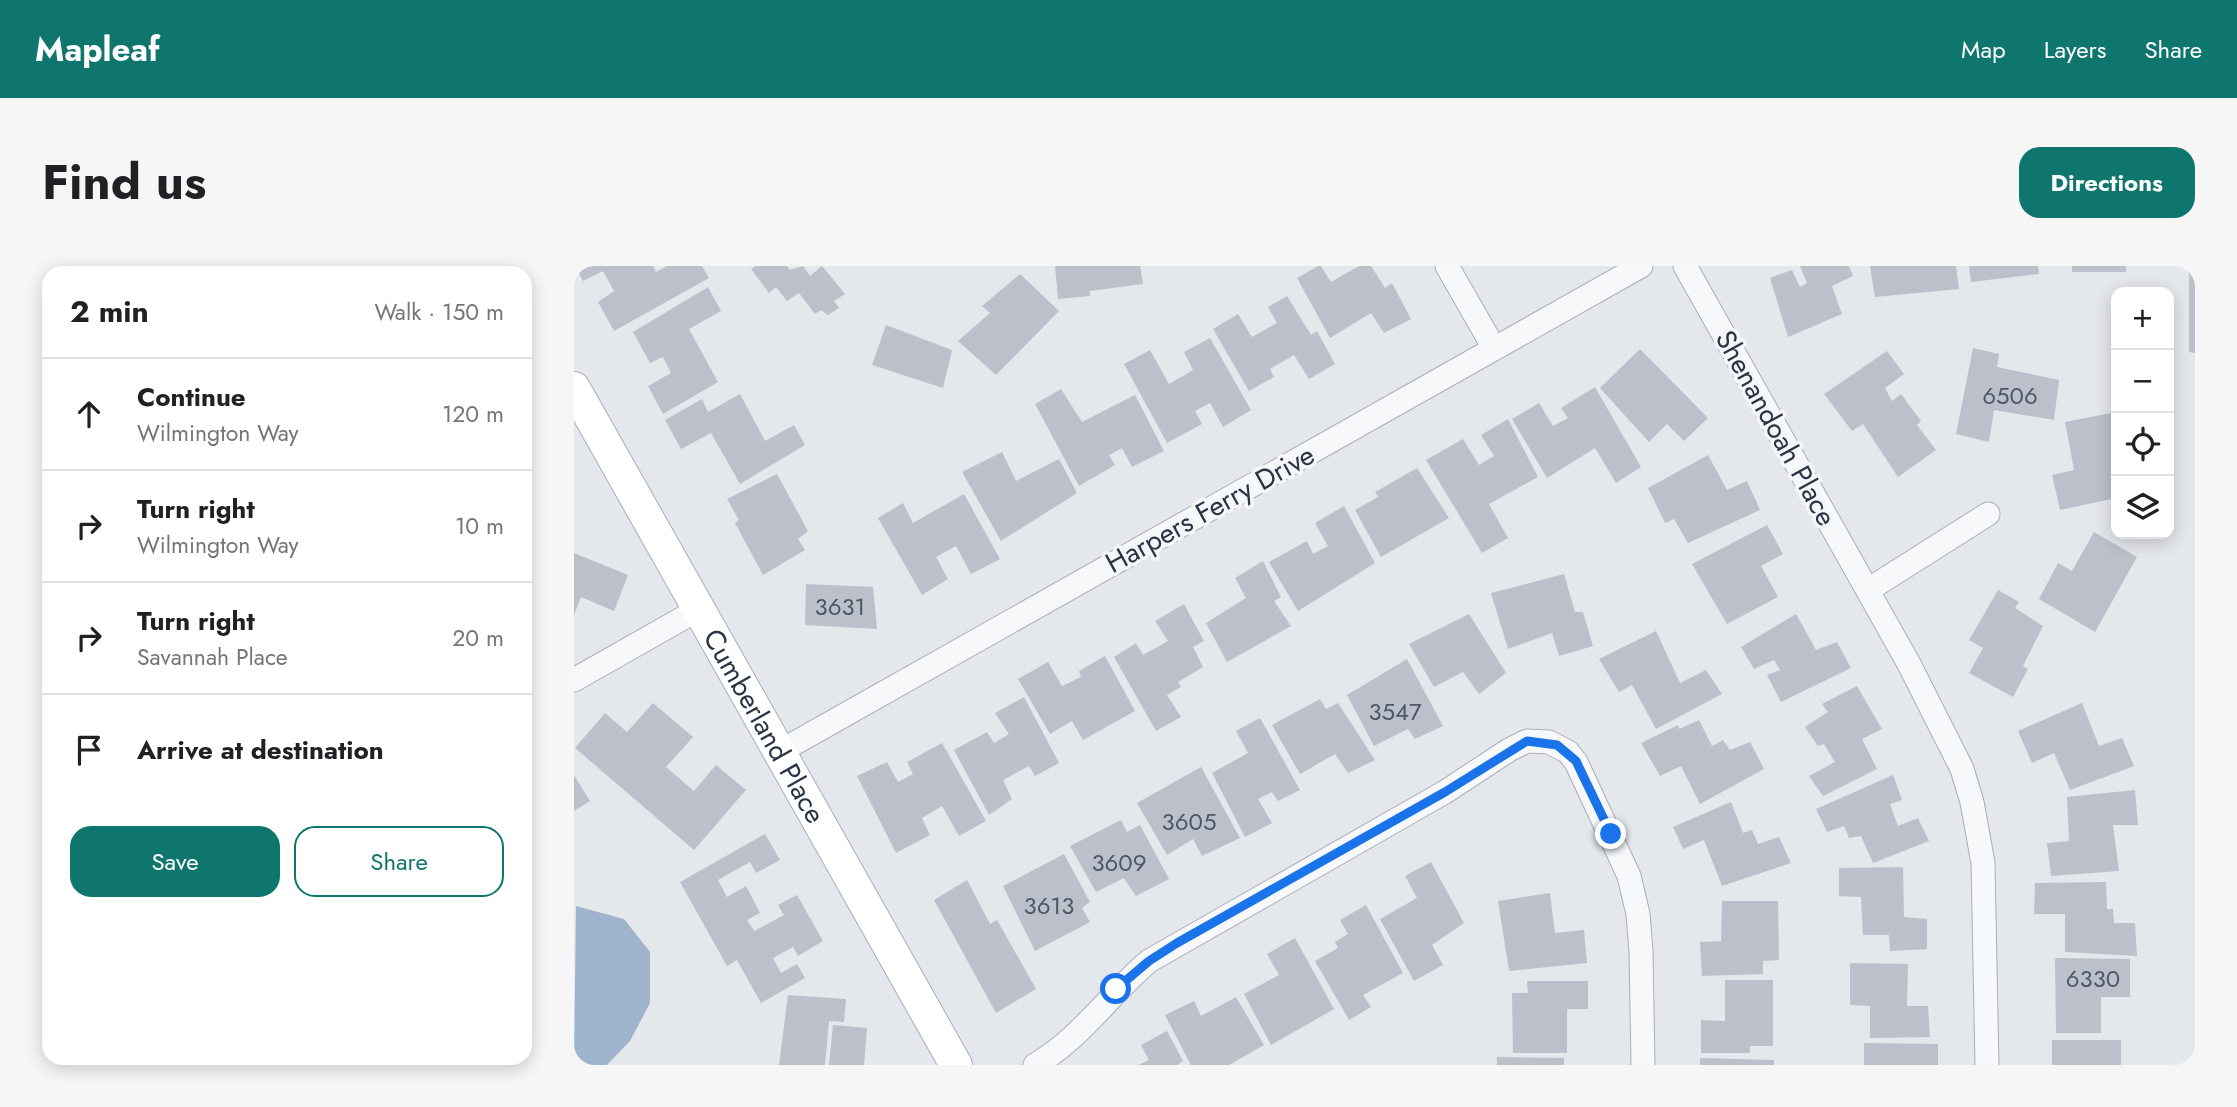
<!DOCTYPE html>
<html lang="en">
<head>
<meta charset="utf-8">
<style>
  :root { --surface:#fff; --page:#f6f6f6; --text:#202124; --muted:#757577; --line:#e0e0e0; --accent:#0f766e }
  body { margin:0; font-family:Jost,sans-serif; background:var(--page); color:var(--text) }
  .controls { position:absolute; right:21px; top:21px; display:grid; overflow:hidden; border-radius:14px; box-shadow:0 4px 18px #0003 }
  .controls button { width:63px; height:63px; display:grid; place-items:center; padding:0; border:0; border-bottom:2px solid var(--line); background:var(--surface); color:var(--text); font:35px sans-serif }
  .stop { position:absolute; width:21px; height:21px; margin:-16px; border:5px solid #1a73e8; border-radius:50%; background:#fff }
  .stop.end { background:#1a73e8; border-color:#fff; box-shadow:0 2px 7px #0008 }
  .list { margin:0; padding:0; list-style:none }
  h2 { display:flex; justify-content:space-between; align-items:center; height:91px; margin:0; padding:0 28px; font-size:30px }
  h2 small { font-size:23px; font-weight:400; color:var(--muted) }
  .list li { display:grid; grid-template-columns:46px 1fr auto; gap:21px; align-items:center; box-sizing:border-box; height:112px; padding:0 28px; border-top:2px solid var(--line) }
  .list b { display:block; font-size:26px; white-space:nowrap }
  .list p { margin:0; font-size:23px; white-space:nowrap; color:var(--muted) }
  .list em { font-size:23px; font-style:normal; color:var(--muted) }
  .actions { display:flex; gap:14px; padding:21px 28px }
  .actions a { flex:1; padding:16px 0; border:2px solid var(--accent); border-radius:21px; text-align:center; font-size:24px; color:var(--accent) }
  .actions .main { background:var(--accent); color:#fff }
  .icon { flex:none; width:38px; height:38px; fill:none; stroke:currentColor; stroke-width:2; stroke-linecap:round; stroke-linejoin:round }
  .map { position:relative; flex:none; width:1621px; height:799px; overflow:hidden; border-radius:21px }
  header { display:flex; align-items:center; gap:42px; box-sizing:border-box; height:98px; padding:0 35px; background:var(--accent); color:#fff }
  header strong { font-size:33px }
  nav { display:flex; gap:38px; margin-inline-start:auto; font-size:24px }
  .intro { display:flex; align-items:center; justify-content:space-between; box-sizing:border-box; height:168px; padding:0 42px }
  h1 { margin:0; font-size:49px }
  .button { padding:18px 32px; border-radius:21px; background:var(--accent); color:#fff; font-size:24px; font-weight:700 }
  main { display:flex; gap:42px; padding:0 42px }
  aside { flex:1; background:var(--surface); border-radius:21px; box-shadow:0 4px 18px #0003 }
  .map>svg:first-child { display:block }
  .water { fill:#9fb4cc }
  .building { fill:#bbc0ca }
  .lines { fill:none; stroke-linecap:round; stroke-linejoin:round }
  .street-casing { stroke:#a9aeb7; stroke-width:25 }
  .secondary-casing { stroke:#a9aeb7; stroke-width:34 }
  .street { stroke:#f7f8fa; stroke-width:23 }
  .secondary { stroke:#fff; stroke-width:32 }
  .route { stroke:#1a73e8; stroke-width:9 }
  .labels { text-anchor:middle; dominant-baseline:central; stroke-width:7; stroke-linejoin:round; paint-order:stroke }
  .number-label { font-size:24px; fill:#4f5766 }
  .street-label { font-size:28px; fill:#2b3445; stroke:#f4f6f9 }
</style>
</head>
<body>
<header>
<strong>Mapleaf</strong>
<nav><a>Map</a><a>Layers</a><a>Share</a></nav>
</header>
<div class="intro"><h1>Find us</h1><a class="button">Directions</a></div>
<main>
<aside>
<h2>2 min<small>Walk · 150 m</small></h2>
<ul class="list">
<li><svg class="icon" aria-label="ahead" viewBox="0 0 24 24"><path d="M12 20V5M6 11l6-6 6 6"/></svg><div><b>Continue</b><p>Wilmington Way</p></div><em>120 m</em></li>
<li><svg class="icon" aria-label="right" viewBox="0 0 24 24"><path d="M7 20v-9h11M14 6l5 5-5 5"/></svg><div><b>Turn right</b><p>Wilmington Way</p></div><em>10 m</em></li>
<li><svg class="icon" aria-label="right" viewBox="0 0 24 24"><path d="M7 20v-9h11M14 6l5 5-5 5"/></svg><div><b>Turn right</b><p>Savannah Place</p></div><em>20 m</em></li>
<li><svg class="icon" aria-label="arrive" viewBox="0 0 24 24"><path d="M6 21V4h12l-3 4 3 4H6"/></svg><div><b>Arrive at destination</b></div></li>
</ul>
<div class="actions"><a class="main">Save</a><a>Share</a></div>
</aside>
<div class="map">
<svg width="1621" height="799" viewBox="0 0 1621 799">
  <rect width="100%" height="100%" fill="#e4e7ec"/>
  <polygon class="water" points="2,640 50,653 76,686 76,737 56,775 33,799 0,799"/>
  <g class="building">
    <polygon points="1,0 79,0 82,6 93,0 128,0 135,12 40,65 24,36 40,25 29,5 9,15"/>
    <polygon points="182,0 213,0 216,4 229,0 236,10 248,0 271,28 260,35 265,42 254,49 247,44 241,48 225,27 213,35 202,21 195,27 177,3"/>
    <polygon points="481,0 566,0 569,18 516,25 516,30 484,33"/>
    <polygon points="744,0 747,0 757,16 785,0 797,0 811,22 818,17 837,53 810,67 797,47 756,72 723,12"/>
    <polygon points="1226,0 1275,0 1279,10 1258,20 1268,48 1214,71 1196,12 1218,4 1226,21 1233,17"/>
    <polygon points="1296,0 1382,0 1385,23 1301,31"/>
    <polygon points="1395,0 1464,0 1465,8 1397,16"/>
    <rect x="1498" y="0" width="54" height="6"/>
    <polygon points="1615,6 1621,6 1621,87 1615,86"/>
    <polygon points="446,8 485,45 422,109 384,75 416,47 408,40"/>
    <polygon points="134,21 147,45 115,63 144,116 89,148 74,120 97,107 89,91 76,97 59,66"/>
    <polygon points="713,30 737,69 743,65 761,98 735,113 720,89 696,103 700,111 675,125 639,63 664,48 678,71 703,57 694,41"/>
    <polygon points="312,59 378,84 369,122 298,99"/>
    <polygon points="636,72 677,144 649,161 636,137 621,145 628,158 593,177 550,98 576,84 595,118 619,104 610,86"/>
    <polygon points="1399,82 1425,88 1423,101 1485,114 1480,154 1420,144 1415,176 1382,168"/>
    <polygon points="1066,83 1134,152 1110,175 1093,158 1075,176 1026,122"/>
    <polygon points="1313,85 1330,108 1311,122 1318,135 1327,128 1347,155 1343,159 1362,184 1324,211 1289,158 1278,165 1250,128"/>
    <polygon points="1021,121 1067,201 1042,217 1021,182 973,212 938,153 965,137 979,160 994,152 987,142"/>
    <polygon points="487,123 508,156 561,129 590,185 558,201 548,182 535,189 541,199 505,220 461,138"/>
    <polygon points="166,128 191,175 220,159 231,179 166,218 137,167 107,183 91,154 128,133 134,146"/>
    <polygon points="1542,146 1542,232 1486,244 1478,209 1500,204 1491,156"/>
    <polygon points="934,153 964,211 915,238 934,272 908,287 852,194 889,173 905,199 920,190 907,169"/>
    <polygon points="428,186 442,215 485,193 503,227 427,275 388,206"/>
    <polygon points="1134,189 1153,224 1173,215 1186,244 1114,277 1100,253 1091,257 1074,222"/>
    <polygon points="843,202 875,252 807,291 781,244 804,231 801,226"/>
    <polygon points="203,208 234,265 224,273 231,284 189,309 161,257 165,254 153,233"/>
    <polygon points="390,228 426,293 397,308 382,280 362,291 374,313 348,329 304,252 329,237 339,257"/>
    <polygon points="770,240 801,297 724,345 695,296 733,275 739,288 754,280 741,257"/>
    <polygon points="1193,259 1209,288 1187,300 1204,331 1153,358 1118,298"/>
    <polygon points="1520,266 1563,291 1521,366 1465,333 1484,297 1498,305"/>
    <polygon points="0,287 54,309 40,345 7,331 0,349"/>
    <polygon points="689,295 707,331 700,335 717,360 653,396 632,357 672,332 661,312"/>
    <polygon points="990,308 1001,346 1009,346 1019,380 985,390 978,367 934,383 917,327"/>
    <polygon points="232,318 299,321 303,363 231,359"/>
    <polygon points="1424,324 1445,336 1441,342 1469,360 1449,400 1454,403 1439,431 1395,407 1409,382 1395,374"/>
    <polygon points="610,338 630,375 619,381 629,401 604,416 607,421 593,429 607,451 582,465 540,391 562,377 569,389 594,375 581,355"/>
    <polygon points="895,348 932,407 905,428 889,406 860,421 835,378"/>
    <polygon points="1222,348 1242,384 1263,376 1277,402 1207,436 1193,409 1206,404 1200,394 1180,403 1167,381"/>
    <polygon points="1082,365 1106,417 1132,404 1148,428 1082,463 1058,419 1045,426 1025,393"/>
    <polygon points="531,390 561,445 509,474 498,455 476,468 444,413 474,396 488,420 507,411 505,405"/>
    <polygon points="833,393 869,460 841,473 834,463 800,480 773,429"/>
    <polygon points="1283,420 1308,463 1288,473 1303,503 1249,530 1235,510 1261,496 1250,478 1244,480 1231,461 1254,446 1248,438"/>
    <polygon points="450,431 485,497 461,510 455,500 429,514 438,533 415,549 380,484 413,466 420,477 435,468 421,447"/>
    <polygon points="746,433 752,443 764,437 801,494 774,507 761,488 726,508 698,459"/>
    <polygon points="79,437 119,471 92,501 120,525 142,499 172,524 120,584 1,482 31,447 53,466"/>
    <polygon points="1508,437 1525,480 1548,472 1560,500 1496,524 1480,487 1458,497 1444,465"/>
    <polygon points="686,452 726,524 704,535 698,526 684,533 698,557 671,571 638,507 674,487 662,465"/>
    <polygon points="1125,454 1138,480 1149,474 1156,484 1176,476 1190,503 1126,538 1107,500 1086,510 1067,477 1104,459 1105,463"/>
    <polygon points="368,477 412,555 385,570 368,540 348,552 356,569 322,587 283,510 313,496 324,516 339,508 333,496"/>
    <polygon points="627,501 666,572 628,590 619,573 593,589 563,537"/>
    <polygon points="0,509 16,535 0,545"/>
    <polygon points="1319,509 1328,534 1316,538 1324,560 1344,552 1355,575 1299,597 1287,570 1275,572 1270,560 1253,566 1242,543"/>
    <polygon points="1561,524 1564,559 1539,559 1545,605 1477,610 1473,577 1495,575 1493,531"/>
    <polygon points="1157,536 1169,567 1178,564 1184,578 1205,571 1217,597 1148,620 1130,574 1109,583 1099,561"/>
    <polygon points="547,554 553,566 566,559 595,613 562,630 550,612 522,626 496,580"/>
    <polygon points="191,568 206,594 182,607 176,596 144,614 153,631 172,620 186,647 173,654 180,665 210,649 204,639 223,629 249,675 224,690 219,681 199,692 207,707 223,698 231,712 187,737 163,694 153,700 106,616"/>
    <polygon points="490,588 516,636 508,642 516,656 461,685 429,620"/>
    <polygon points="857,596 890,657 858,679 869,699 840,715 806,653 843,632 831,610"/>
    <polygon points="1329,601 1330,651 1353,653 1353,683 1316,685 1315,669 1289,669 1287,631 1265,630 1265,602"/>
    <polygon points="393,614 416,658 423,654 462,723 422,747 360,634"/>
    <polygon points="1532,616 1533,643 1539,643 1540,657 1561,657 1563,690 1491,686 1491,648 1460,648 1461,617"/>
    <polygon points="976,627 981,667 1010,664 1013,697 935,705 924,635"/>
    <polygon points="1148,635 1204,635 1205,694 1189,695 1189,708 1128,710 1126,676 1147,675"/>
    <polygon points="792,639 829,707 789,729 797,741 775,754 741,695 764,682 761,676 774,668 766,654"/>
    <polygon points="721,672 760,743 697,779 670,728 705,709 693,688"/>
    <polygon points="1481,692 1556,693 1556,731 1527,731 1527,767 1482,767"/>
    <polygon points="1276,697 1334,698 1333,740 1354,740 1356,771 1296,772 1296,740 1276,739"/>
    <polygon points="1151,714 1199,714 1199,780 1176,780 1176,787 1127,787 1127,754 1151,755"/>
    <polygon points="953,715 1014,715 1014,743 993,743 993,787 939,787 938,727 954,727"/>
    <polygon points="214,729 272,733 270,756 255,755 251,799 205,799"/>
    <polygon points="662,731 690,779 655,799 617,799 591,749 620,735 627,750"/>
    <polygon points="259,759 293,762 290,799 255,799"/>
    <polygon points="593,765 609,795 603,799 564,799 575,794 567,779"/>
    <rect x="1478" y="774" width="69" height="25"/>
    <polygon points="1290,777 1364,778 1364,799 1290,799"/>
    <polygon points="923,791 990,792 990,799 923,799"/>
    <polygon points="1126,792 1200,794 1200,799 1126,799"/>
  </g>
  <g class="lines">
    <defs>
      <g id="street">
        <polyline points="873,0 920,82"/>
        <polyline points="1111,0 1335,398 1388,503 1398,536 1409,597 1413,799"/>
        <polyline points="1294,324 1414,248"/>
        <polyline points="0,414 125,343"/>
        <polyline points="205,486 1067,0"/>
        <path d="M461,799C505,774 536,728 575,695L871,526L935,484L953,475L975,476L994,486L1002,496L1055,610L1064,648L1067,685L1069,799"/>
      </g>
      <g id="secondary">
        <path id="s1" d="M0,122L382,799"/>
      </g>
    </defs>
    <use href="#street" class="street-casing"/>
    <use href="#secondary" class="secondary-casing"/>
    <use href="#street" class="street"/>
    <use href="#secondary" class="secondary"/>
  </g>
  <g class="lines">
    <polyline class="route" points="542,723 575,695 603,677 871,526 953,475 983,479 1002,495 1037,568"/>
  </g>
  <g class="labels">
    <g class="number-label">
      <text x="1436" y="129">6506</text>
      <text x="266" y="340">3631</text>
      <text x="821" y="445">3547</text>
      <text x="615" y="555">3605</text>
      <text x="545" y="596">3609</text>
      <text x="475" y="639">3613</text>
      <text x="1519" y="712">6330</text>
    </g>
    <g class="street-label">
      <text transform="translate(1202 162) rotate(61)">Shenandoah Place</text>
      <text transform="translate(636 243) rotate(-29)">Harpers Ferry Drive</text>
      <text stroke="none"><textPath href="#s1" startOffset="388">Cumberland Place</textPath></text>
    </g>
  </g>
</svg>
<div class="controls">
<button>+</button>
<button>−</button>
<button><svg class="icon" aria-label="locate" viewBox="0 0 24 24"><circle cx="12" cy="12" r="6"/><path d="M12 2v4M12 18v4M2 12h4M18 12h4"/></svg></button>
<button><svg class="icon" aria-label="layers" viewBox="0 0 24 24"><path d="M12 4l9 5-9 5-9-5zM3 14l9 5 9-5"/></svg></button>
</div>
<div class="stop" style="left:542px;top:723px"></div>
<div class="stop end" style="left:1037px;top:568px"></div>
</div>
</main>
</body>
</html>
